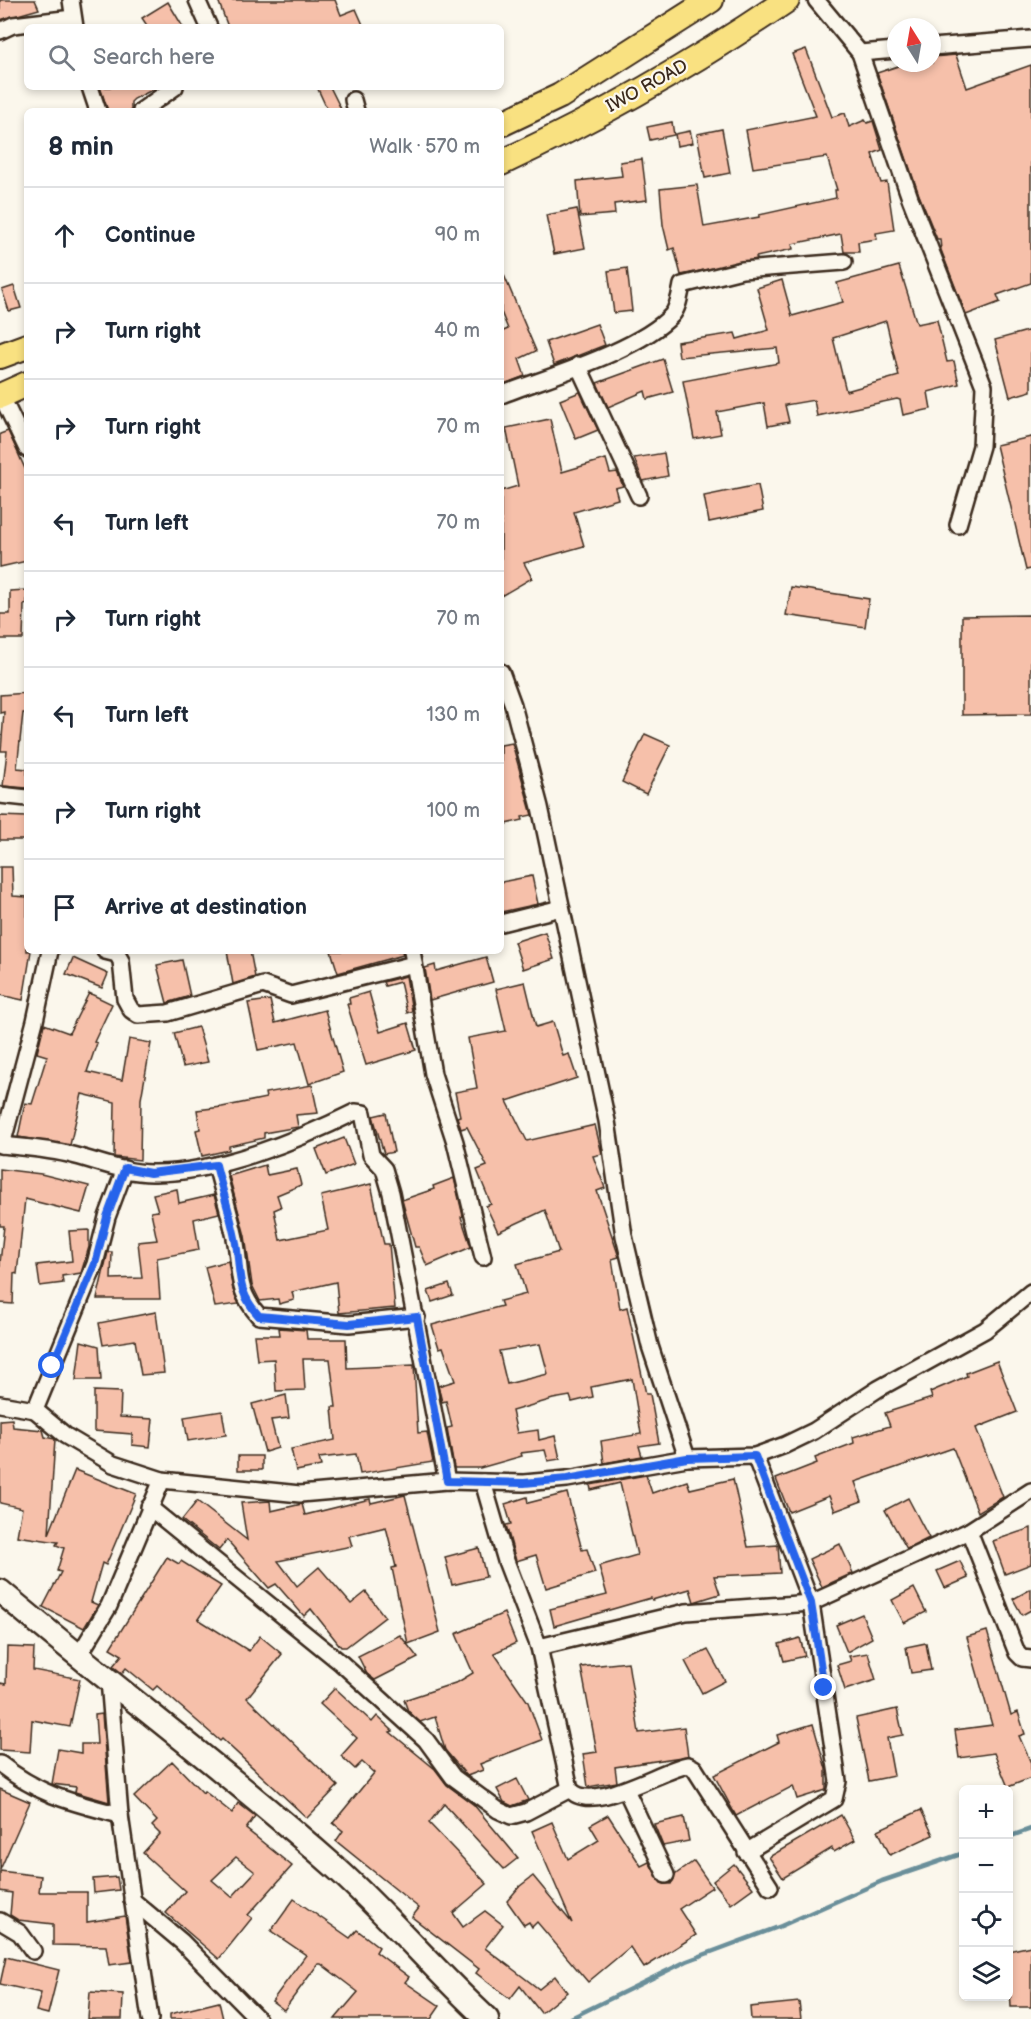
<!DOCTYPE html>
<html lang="en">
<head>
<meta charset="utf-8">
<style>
  :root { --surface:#fff; --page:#f2f2f3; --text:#1f2937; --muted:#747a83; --line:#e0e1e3 }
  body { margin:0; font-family:"Balsamiq Sans",sans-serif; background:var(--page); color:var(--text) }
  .controls { position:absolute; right:18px; bottom:18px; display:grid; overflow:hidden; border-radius:9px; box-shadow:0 3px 9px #0003 }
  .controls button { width:54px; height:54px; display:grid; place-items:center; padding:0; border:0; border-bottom:2px solid var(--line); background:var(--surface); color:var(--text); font:30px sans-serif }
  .compass { position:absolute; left:887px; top:18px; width:54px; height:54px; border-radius:50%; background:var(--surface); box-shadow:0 3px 9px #0003; rotate:349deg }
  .stop { position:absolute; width:18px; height:18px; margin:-14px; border:4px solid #2563eb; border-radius:50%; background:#fff }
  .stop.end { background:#2563eb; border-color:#fff; box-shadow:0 2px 6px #0008 }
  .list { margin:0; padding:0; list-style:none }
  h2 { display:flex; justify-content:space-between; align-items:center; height:78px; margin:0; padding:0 24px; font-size:26px }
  h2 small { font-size:20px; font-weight:400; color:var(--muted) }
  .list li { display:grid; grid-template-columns:39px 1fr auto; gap:18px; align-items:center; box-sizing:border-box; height:96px; padding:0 24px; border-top:2px solid var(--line) }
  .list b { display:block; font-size:22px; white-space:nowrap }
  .list em { font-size:20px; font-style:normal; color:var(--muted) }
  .icon { flex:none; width:33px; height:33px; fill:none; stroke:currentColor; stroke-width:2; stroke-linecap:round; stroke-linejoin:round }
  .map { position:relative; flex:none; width:1031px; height:2019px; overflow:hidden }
  .search { position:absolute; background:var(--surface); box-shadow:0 3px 9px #0003; left:24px; top:24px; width:480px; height:66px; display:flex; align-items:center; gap:15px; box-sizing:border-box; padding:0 21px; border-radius:9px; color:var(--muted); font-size:22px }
  .panel { position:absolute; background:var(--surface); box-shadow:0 3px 9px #0003; left:24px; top:108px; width:480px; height:846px; border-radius:9px }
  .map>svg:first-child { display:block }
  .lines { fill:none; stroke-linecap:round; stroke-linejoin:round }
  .stream { stroke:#6b8f9a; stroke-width:4.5 }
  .building { fill:#f6c0aa; stroke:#3b2a1e; stroke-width:1.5; fill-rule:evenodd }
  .street-casing { stroke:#3b2a1e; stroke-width:20 }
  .secondary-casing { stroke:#3b2a1e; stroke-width:27 }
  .primary-casing { stroke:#3b2a1e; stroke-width:28 }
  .street { stroke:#fbf7ec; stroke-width:15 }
  .secondary { stroke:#fbf7ec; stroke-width:22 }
  .primary { stroke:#f9e181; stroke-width:24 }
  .route { stroke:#2563eb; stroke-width:8 }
  .labels { text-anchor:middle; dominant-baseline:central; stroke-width:4.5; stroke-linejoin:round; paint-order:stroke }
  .street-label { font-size:18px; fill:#3b2a1e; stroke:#fbf7ec }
</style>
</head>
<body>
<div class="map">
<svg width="1031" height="2019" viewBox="0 0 1031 2019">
  <rect width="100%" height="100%" fill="#fbf7ec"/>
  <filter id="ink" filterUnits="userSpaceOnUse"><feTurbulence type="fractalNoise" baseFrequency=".0167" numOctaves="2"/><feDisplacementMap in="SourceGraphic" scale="12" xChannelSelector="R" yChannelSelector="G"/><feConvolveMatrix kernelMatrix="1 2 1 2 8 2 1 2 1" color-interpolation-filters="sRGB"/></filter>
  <g filter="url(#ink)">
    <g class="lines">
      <g class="stream">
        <polyline points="1008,1837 1031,1829"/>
        <polyline points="569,2019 687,1961 781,1926 882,1881 964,1853"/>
      </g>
    </g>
    <g class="building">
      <polygon points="0,0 35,0 39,9 0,20"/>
      <polygon points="218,0 335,0 341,15 356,9 364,27 228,27"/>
      <polygon points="168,2 183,27 148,27 142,18"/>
      <polygon points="806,49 832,117 845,113 849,127 865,120 867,123 873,121 882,150 872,154 881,183 887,182 894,230 876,233 877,239 858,242 859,252 844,252 841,234 792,244 793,249 756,257 757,259 681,275 674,248 669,250 663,225 660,189 697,185 704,227 759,217 759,215 836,198 835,190 837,190 827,157 753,168 746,130 816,116 792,54"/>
      <polygon points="956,55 967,88 1031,65 1031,283 997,295 1000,302 966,315 941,250 940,239 937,239 919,195 877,73 907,63 932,63 932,57"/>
      <polygon points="100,87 158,87 134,99 131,102 131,111 108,111"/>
      <polygon points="317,87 330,87 342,111 328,111"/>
      <polygon points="672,122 674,135 650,140 647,127"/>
      <polygon points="722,129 730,173 705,178 697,134"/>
      <polygon points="690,131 693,143 677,146 675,134"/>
      <polygon points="642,159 647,200 614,204 615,214 580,217 577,181 622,176 620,162"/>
      <polygon points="577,209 585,248 554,254 546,215"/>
      <path d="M899,266L917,324L937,320L947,362L954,361L959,384L928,392L931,409L903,415L900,400L897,399L817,416L814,400L785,405L789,422L768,426L764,403L717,412L721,434L694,439L683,381L779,363L777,348L679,357L677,342L735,333L737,339L769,330L757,288L782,280L792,316L843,302L837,283ZM886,321L899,376L846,391L833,338Z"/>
      <polygon points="501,268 536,351 519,359 525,376 501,385 501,332 508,329 501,312"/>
      <polygon points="627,268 632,311 614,313 608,271"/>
      <polygon points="14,286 21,308 9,311 2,290"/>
      <polygon points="597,324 605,345 554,365 546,342"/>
      <polygon points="1031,330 1031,391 1010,397 995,340"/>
      <polygon points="663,359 673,392 647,399 645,391 608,407 597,383"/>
      <polygon points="580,392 598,430 576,439 560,400"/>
      <polygon points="550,419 562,472 606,459 610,473 617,472 623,486 615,488 618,499 574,512 584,546 524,563 532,578 501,596 501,491 518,486 506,428"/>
      <polygon points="8,431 27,473 27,561 0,567 0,434"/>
      <polygon points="1031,437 1031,569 1026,570 996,445"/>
      <polygon points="664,453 668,476 643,481 634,458"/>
      <polygon points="758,485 763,511 709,522 704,496"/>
      <polygon points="791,587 869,599 865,627 786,615"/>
      <polygon points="27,590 27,604 24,605 23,639 0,639 0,614 10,614 10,591"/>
      <polygon points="1031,615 1031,714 962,715 962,616"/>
      <polygon points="27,693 27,713 23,713 17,768 27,769 27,788 3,786 7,751 1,751 4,712 0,713 0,695"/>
      <polygon points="645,734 670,745 646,794 622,782"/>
      <polygon points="512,743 532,815 522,817 523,820 501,825 501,745"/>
      <polygon points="0,816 27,817 27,840 0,840"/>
      <polygon points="0,867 12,867 13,896 27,897 27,951 31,951 23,1000 0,995"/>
      <polygon points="532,876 538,904 501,912 501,882"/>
      <polygon points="545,932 554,959 523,969 514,942"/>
      <polygon points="227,951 250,951 255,977 233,984"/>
      <polygon points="331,951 402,951 403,955 338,973"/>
      <polygon points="486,957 493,982 430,1000 425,968 435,965 436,971"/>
      <polygon points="73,958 108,974 102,988 66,974"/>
      <polygon points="182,960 190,996 167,1003 157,965"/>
      <polygon points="406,976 412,1011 407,1013 400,982 385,986 383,982"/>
      <path d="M525,982L536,1027L553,1022L563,1056L569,1054L577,1078L507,1101L527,1141L595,1125L602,1154L593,1156L605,1188L597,1191L619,1257L612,1259L620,1309L627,1307L646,1394H650L659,1443L639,1446L642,1456L604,1463L601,1441L641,1434L632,1379L591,1387L593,1397L572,1402L570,1396L553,1399L512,1411L517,1433L538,1430L539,1440L555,1436L560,1459L548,1461L545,1450L521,1453L522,1456L480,1468H454L447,1428L452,1427L446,1401L442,1402L438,1386L455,1381L443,1347L439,1348L432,1325L502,1306L500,1301L526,1294L517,1264L559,1252L545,1210L498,1232L486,1206L491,1204L477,1170L487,1166L467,1127L461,1129L457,1117L460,1116L455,1092L477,1088L468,1038L506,1031L496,989ZM540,1344L548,1374L507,1384L499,1351Z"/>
      <polygon points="369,992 380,1032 408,1023 416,1050 366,1065 347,1004 350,1004 349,998"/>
      <polygon points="89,993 112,1004 94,1042 97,1043 87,1072 122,1080 129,1039 151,1043 141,1099 140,1160 114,1157 115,1102 82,1094 70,1145 18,1137 25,1103 32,1104 47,1056 37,1053 44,1024 69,1033"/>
      <polygon points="270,1000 275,1023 325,1010 343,1072 309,1084 297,1042 258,1050 248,1003"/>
      <polygon points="198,1027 208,1062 183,1067 174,1033"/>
      <polygon points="312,1085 318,1113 296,1115 298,1127 264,1133 264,1138 229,1146 229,1150 202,1156 196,1130 200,1129 197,1110 222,1107 266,1098 265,1093"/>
      <polygon points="386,1113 394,1152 384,1154 373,1116"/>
      <polygon points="344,1138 354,1164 326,1175 316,1149"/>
      <polygon points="265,1165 267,1175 297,1169 301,1185 277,1195 281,1207 274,1210 280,1240 328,1230 321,1196 371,1184 383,1240 384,1244 389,1244 395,1308 339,1313 336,1282 292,1292 294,1300 279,1304 278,1299 260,1301 252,1285 245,1236 229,1176"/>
      <polygon points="0,1169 41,1174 89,1186 81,1213 25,1199 17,1274 14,1273 13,1304 0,1303 0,1263 4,1226 0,1226"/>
      <polygon points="454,1178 463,1216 461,1217 471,1247 427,1266 419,1247 415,1247 402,1200 434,1189 433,1186"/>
      <polygon points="177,1189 179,1203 214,1195 219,1213 194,1219 199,1250 157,1258 160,1299 97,1299 108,1252 112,1252 111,1279 142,1278 138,1242 157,1240 151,1212 158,1211 153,1194"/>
      <polygon points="89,1230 89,1247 81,1273 62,1276 63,1283 40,1286 37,1265 72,1261 69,1231"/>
      <polygon points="228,1261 233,1290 239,1304 215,1307 205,1267"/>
      <polygon points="449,1284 453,1295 432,1302 428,1291"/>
      <polygon points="156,1312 164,1373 141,1375 135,1340 103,1345 99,1323"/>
      <polygon points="279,1328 306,1330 307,1339 346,1339 347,1368 414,1365 418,1433 427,1432 433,1462 360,1474 356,1454 319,1458 321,1466 296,1471 291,1449 335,1440 332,1407 336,1407 330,1359 303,1359 305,1390 276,1391 274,1359 257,1360 254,1335 280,1335"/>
      <polygon points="81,1341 99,1346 101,1380 76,1380"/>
      <polygon points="997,1361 1017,1412 976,1428 1003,1497 978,1512 953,1448 855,1482 862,1501 835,1511 829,1496 789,1512 776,1479 817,1463 815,1458 854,1443 853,1437 890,1426 885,1413 932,1398 930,1392 967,1376 966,1373"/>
      <polygon points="94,1391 121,1392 120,1417 153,1419 150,1447 132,1445 132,1434 94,1431"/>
      <polygon points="286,1395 289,1418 271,1420 278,1448 265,1452 252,1404"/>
      <polygon points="222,1411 226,1435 188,1441 184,1417"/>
      <polygon points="12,1419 13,1427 43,1430 45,1437 55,1439 49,1534 75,1470 136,1494 106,1565 102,1563 91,1602 98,1605 84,1628 43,1607 61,1572 57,1571 64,1548 56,1545 58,1542 17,1536 22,1508 0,1503 0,1420"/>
      <rect x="238" y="1456" width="24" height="14"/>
      <polygon points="646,1475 652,1493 687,1481 690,1489 733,1479 748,1547 778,1545 780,1573 714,1576 720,1594 697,1601 694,1602 690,1589 652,1600 651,1598 554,1626 550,1609 607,1595 599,1566 637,1555 620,1483 591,1490 590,1485"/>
      <polygon points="567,1493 582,1550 587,1549 595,1573 546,1588 536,1555 516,1561 506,1525 511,1524 505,1504 527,1497 528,1503"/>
      <polygon points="405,1495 440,1632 408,1644 392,1568 396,1567 386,1527 349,1536 352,1546 278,1561 297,1586 319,1567 351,1604 366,1592 385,1617 346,1647 341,1647 311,1609 304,1616 276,1584 269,1588 227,1540 219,1550 182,1520 197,1501 247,1540 241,1503 270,1501 271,1511 302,1504 305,1515 370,1499 371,1503"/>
      <polygon points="908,1498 929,1538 907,1549 885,1510"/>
      <polygon points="1031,1528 1031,1564 1005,1574 993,1541"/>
      <polygon points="840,1544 853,1573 822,1587 809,1559"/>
      <polygon points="479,1548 486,1577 452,1585 445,1557"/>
      <polygon points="167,1557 179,1564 181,1561 221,1586 198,1619 249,1651 260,1636 282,1654 247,1698 338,1786 307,1818 222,1739 220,1741 157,1686 153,1690 126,1668 122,1673 113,1666 122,1655 110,1648"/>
      <polygon points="960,1561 968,1578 945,1588 937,1571"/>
      <polygon points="914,1588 926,1612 904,1623 892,1600"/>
      <polygon points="1031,1589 1031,1610 1022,1615 1013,1599"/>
      <polygon points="504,1613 516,1643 494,1653 528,1702 542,1740 480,1764 483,1770 467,1776 445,1750 435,1717 420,1722 408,1711 404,1700 458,1682 473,1673 456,1634"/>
      <polygon points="862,1614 872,1638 847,1652 836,1625"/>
      <polygon points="987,1631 1011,1715 1018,1712 1025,1734 1019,1736 1031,1763 1031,1778 1008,1787 994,1753 959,1758 955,1730 992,1725 967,1637"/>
      <polygon points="400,1635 418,1658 375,1680 367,1674 358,1656"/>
      <polygon points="800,1638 805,1656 784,1661 779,1644"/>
      <polygon points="926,1643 931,1670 911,1673 906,1647"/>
      <polygon points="7,1647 34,1648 33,1670 80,1679 70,1727 32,1720 30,1752 0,1750 0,1683 6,1684"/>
      <polygon points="708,1650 725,1681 702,1693 685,1661"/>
      <polygon points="868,1653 876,1680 845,1690 837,1665 851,1661 849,1656"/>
      <polygon points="628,1662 639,1733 684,1727 688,1756 615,1767 617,1782 588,1787 583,1754 597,1752 581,1667"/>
      <polygon points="335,1688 372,1722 377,1716 393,1731 390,1732 435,1769 447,1785 474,1805 518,1858 504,1869 444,1804 429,1823 487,1884 453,1913 463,1927 485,1911 503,1925 485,1948 539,1989 555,1976 567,1992 541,2013 520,1986 510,1999 476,1973 479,1969 412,1917 419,1908 336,1841 343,1831 333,1823 374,1773 362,1762 355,1769 341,1756 357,1738 320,1704"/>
      <polygon points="897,1709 903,1735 887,1738 894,1776 869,1781 856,1718"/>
      <polygon points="102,1714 109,1802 75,1792 76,1787 52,1784 58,1749 81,1753 81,1744 97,1744 95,1715"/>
      <polygon points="813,1724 826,1769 826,1790 797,1799 793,1786 736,1816 714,1775 779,1742 777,1735"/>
      <path d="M172,1761L203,1793L204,1791L232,1813L238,1803L255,1816L246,1829L292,1866L248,1915L252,1918L219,1959L166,1913L185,1891L143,1853L160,1834L152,1826L157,1821L134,1797ZM236,1857L255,1872L232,1897L212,1880Z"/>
      <polygon points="517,1779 528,1800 512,1806 504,1802 497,1789"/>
      <polygon points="0,1789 30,1802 0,1870"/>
      <polygon points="921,1810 933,1835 890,1855 878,1830"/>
      <polygon points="608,1815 641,1866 649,1862 661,1883 671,1884 676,1874 694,1861 712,1887 679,1909 696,1935 644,1968 630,1947 588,1982 537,1922 532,1927 529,1922 524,1925 507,1901 520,1886 533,1876 572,1923 532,1831 552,1822 568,1859 599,1840 590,1825"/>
      <polygon points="841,1815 855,1840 834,1852 832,1848 783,1878 769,1857"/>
      <polygon points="684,1817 689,1841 663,1846 654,1824"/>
      <polygon points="734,1864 753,1888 731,1904 713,1881"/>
      <polygon points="0,1871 41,1876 39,1892 87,1892 87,1922 125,1916 132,1962 109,1965 106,1946 53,1945 53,1924 18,1920 10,1915 12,1893 0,1891"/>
      <polygon points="117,1877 119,1890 94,1893 93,1879"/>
      <polygon points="294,1899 350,1938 357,1930 379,1947 376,1952 409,1977 405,1982 440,2006 431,2019 335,2019 358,1992 321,1964 318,1964 284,2010 272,2001 306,1955 271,1931"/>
      <polygon points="1031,1946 1031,2007 1011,2007 1008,1951"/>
      <polygon points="6,1957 59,1970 48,2014 36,2011 41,1993 0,1984"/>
      <polygon points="90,1992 123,1994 122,2019 88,2019"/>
      <polygon points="219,2002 223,2019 170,2019 170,2014"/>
      <polygon points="799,2002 801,2019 751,2019 750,2007"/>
    </g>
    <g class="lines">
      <defs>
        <g id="street">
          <polyline points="71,0 75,27"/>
          <polyline points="197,0 209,27"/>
          <polyline points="816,0 860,53 910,198 984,386 981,446 958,525"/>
          <polyline points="0,31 13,25 73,18"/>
          <polyline points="932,47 1031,39"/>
          <polyline points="860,53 896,50"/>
          <polyline points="90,87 98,111"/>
          <polyline points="353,100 356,111"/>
          <polyline points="141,111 175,87"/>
          <polyline points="578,365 639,496"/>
          <polyline points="0,393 27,449"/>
          <path d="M501,395C547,377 639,351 672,315C678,308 680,295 682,285L742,270L844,262"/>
          <polyline points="501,672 513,705 540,807 607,1121 624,1236 650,1346 687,1458"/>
          <polyline points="0,795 27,798"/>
          <polyline points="501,923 561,908"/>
          <polyline points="105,951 117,954 121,961 125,999 131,1010 138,1015 168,1013 263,985 291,995 414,964"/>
          <polyline points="412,951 433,1074 455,1142 483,1257"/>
          <path d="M0,1145C22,1147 46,1149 68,1154C95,1160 124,1173 152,1173C215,1174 299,1140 355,1112L363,1113L371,1155L384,1169L391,1193L447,1481"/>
          <polyline points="2,1145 35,1021 50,951"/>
          <path d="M216,1165C222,1189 230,1214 235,1238C242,1271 234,1288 259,1316L349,1324L417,1317"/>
          <polyline points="0,1404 35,1410 66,1436 113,1464 162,1480 300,1494 447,1481 524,1483 567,1479 687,1458 755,1456 785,1445 814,1431 878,1389 985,1330 1031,1292"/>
          <polyline points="35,1410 95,1264 107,1217 125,1169"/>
          <path d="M483,1482L506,1561L539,1647L570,1789C590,1816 662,1769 688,1765L694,1768L770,1887"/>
          <polyline points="149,1507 341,1663 426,1740 453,1777 498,1810 511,1816 526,1812 570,1789"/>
          <polyline points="969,1531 1017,1653 1022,1658 1031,1659"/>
          <polyline points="539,1647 686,1612 811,1603 969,1531 1031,1491"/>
          <polyline points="78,1657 109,1606 162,1480"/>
          <polyline points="109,1680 120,1815 150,2019"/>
          <path d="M0,1764C41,1796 71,1802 120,1815"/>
          <polyline points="626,1790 666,1875"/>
          <polyline points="746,1852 834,1799 838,1781 811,1603 755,1456"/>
          <polyline points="132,1900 182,1942 258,2019"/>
          <polyline points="0,1921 20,1933 33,1951"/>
        </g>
        <path id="secondary" d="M0,1591C111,1685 227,1771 336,1868C389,1916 435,1971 487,2019"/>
        <g id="primary">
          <polyline points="501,124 560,96 711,0"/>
          <path d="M501,163C600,117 696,62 787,0"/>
          <polyline points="0,356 27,346"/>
          <polyline points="0,396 27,384"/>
        </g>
      </defs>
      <use href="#street" class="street-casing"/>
      <use href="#secondary" class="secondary-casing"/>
      <use href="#primary" class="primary-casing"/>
      <use href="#street" class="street"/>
      <use href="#secondary" class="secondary"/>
      <use href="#primary" class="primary"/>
    </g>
  </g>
  <g class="lines" filter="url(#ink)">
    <path class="route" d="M52,1366L95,1264L107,1217L125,1168L150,1173L216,1165C222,1189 230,1213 235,1238C242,1271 234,1288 259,1316L349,1324L417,1317L447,1481L524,1483L567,1479L687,1458L755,1456L811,1603L824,1688"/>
  </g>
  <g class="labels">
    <g class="street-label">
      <text transform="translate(647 86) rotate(-29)">IWO ROAD</text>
    </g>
  </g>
</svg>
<div class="controls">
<button>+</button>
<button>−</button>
<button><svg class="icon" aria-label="locate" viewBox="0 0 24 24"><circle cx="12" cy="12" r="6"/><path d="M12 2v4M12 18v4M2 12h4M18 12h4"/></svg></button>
<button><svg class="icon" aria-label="layers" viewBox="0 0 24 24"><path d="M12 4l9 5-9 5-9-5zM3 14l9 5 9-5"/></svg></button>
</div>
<svg class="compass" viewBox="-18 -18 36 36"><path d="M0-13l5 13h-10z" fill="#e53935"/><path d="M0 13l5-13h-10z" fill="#747a83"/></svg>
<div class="stop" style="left:52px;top:1366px"></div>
<div class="stop end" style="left:824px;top:1688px"></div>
<div class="search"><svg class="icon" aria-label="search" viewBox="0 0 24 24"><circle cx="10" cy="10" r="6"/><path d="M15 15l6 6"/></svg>Search here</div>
<section class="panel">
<h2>8 min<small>Walk · 570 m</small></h2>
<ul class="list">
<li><svg class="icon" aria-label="ahead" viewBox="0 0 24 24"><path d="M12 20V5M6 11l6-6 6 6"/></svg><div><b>Continue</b></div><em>90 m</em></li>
<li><svg class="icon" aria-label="right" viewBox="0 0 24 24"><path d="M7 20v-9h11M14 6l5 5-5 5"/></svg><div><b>Turn right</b></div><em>40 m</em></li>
<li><svg class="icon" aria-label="right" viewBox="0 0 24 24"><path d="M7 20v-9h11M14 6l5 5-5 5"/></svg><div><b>Turn right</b></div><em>70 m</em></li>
<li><svg class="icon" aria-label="left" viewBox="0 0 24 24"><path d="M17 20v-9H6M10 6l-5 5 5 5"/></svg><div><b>Turn left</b></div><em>70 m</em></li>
<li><svg class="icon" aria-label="right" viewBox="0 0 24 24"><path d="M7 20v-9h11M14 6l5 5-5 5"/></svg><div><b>Turn right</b></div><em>70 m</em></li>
<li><svg class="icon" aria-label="left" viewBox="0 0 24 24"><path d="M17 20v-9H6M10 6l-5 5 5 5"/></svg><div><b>Turn left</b></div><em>130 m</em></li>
<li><svg class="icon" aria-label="right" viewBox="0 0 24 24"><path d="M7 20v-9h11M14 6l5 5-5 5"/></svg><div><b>Turn right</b></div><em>100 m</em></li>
<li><svg class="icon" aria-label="arrive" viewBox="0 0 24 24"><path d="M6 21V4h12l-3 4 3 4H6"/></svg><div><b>Arrive at destination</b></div></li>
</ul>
</section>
</div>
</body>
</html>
